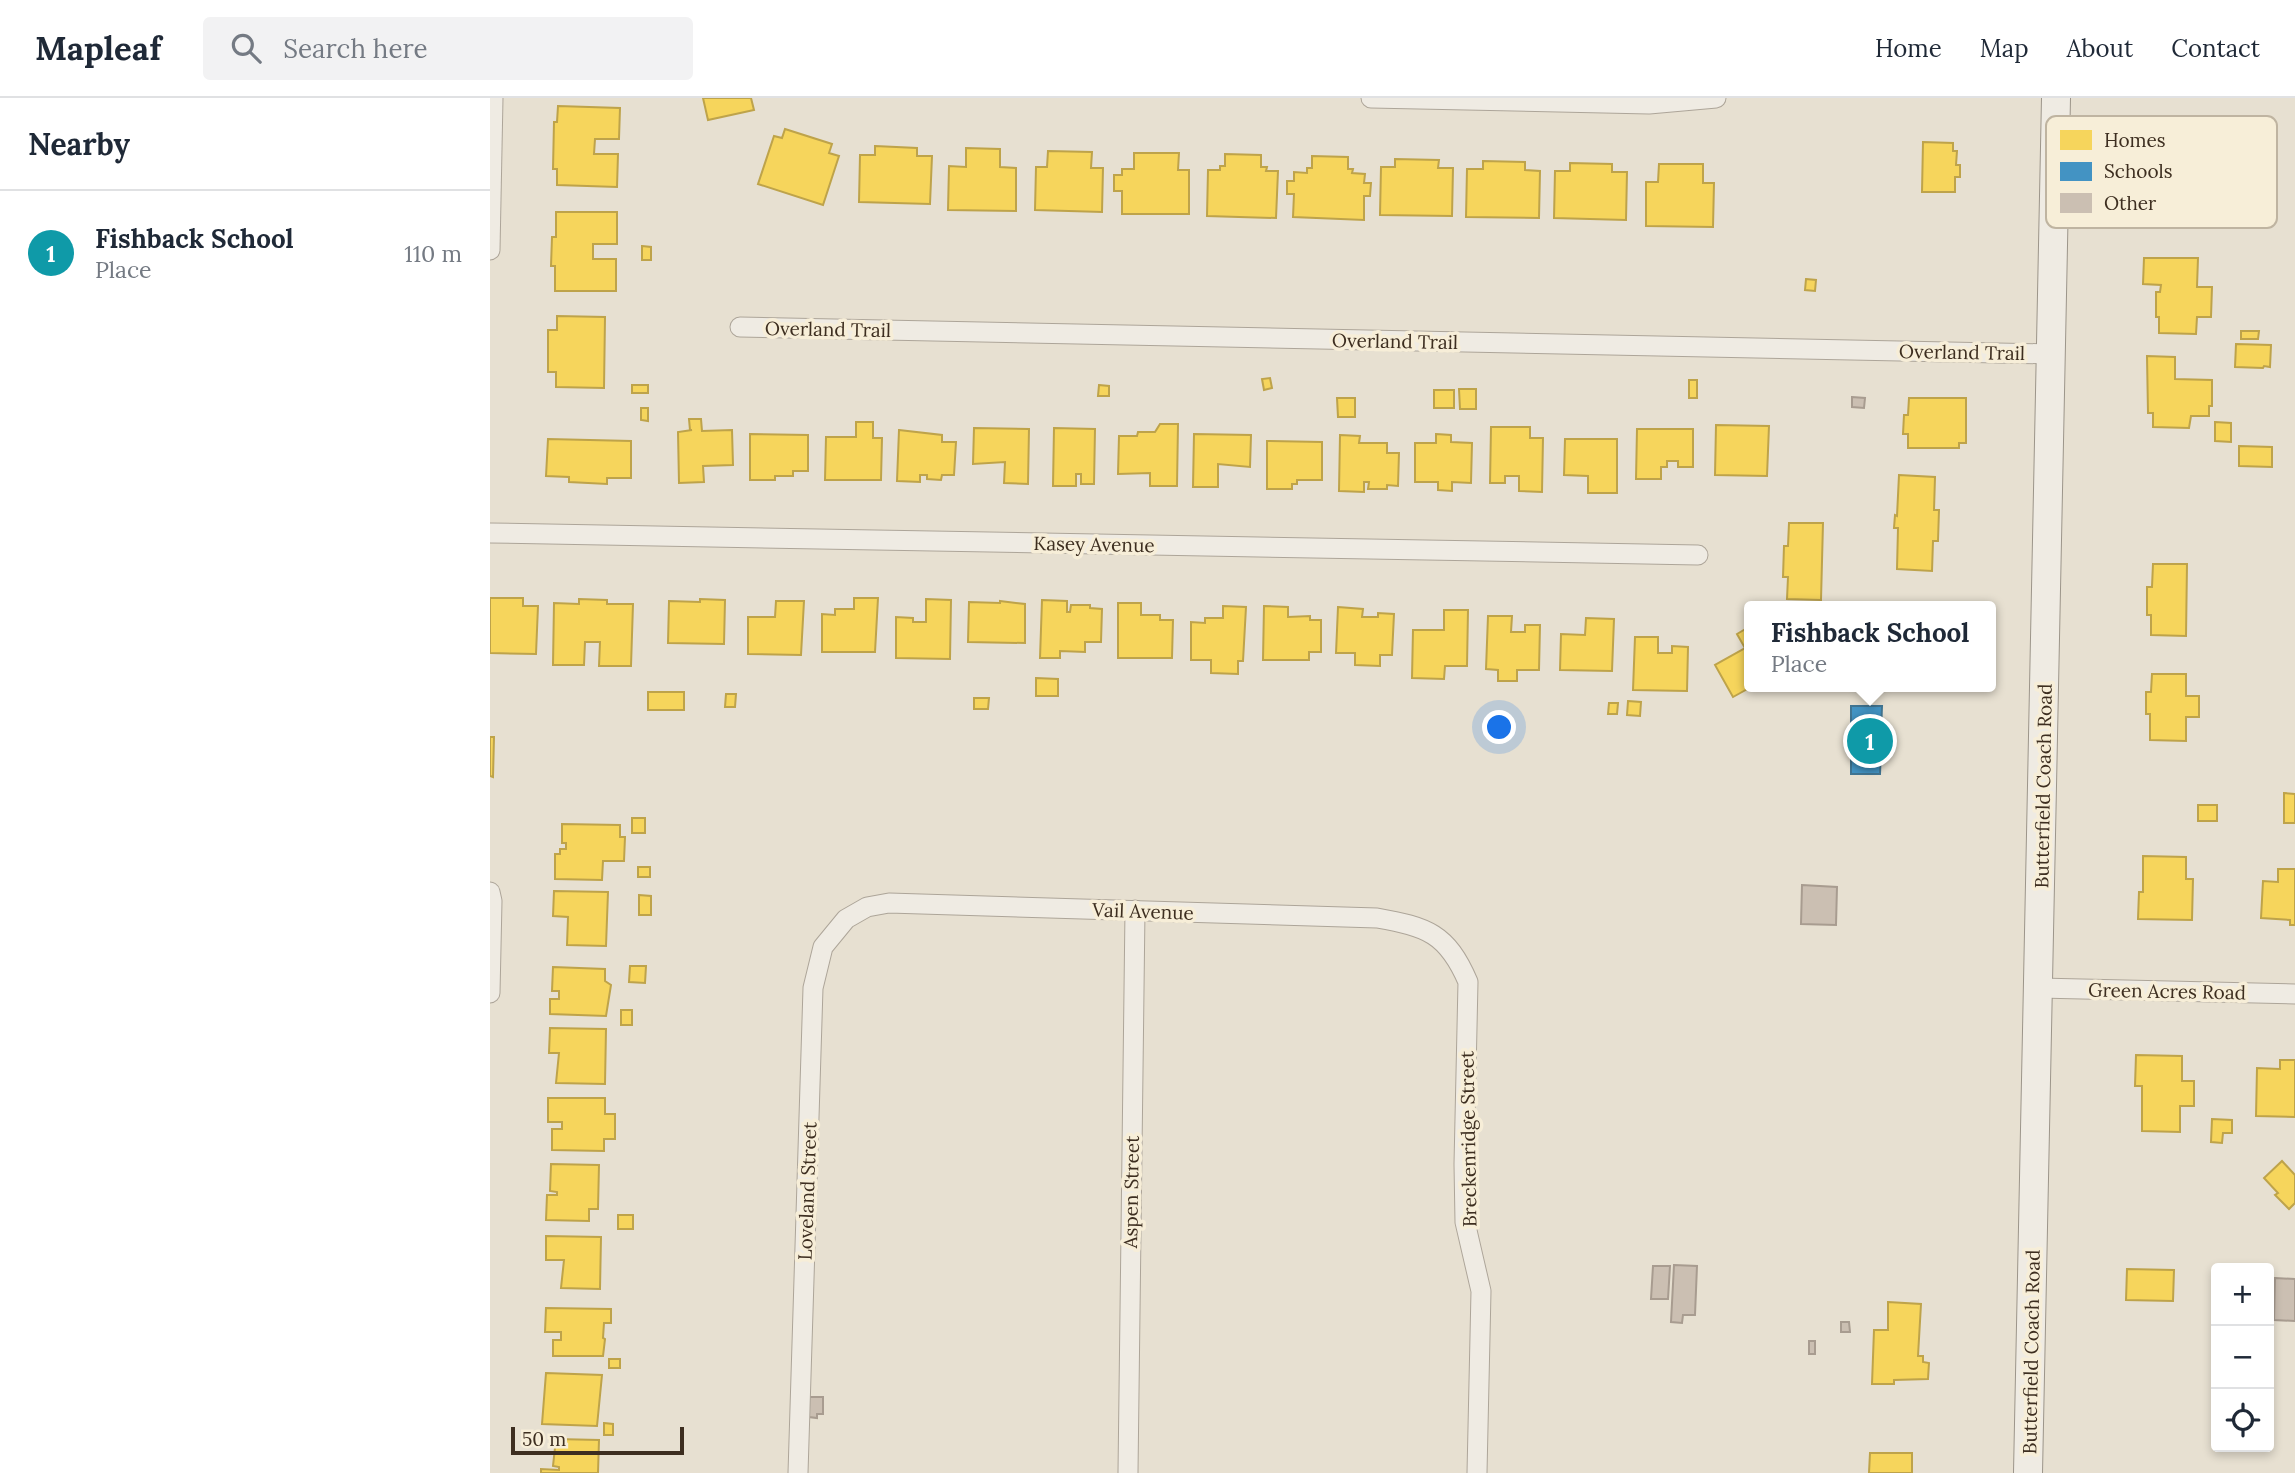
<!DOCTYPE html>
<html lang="en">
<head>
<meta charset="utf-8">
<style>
  :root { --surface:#fff; --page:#f2f2f3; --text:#1f2937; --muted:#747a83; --line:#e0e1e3; --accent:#786c5e }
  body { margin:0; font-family:Lora,serif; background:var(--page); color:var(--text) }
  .controls { position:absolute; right:21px; bottom:21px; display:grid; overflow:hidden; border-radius:7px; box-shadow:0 4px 10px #0003 }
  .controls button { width:63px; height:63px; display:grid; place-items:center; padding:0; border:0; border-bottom:2px solid var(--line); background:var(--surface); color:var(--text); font:35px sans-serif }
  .scale { position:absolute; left:21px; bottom:18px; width:173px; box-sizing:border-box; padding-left:7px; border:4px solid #3d2e20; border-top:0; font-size:19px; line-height:24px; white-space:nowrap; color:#3d2e20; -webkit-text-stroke:5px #f7eed8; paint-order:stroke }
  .you { position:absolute; left:1010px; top:630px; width:24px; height:24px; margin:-18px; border:5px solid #fff; border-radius:50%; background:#1a73e8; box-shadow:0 0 0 10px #1a73e833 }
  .badge { display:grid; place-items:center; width:46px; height:46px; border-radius:50%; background:var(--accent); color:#fff; font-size:23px; font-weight:700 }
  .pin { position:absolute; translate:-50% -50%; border:4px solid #fff; box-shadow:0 2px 7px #0006 }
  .popup { position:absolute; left:1254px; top:503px; width:252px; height:91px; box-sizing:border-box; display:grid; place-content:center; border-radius:7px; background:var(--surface); filter:drop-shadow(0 2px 5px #0005); font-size:23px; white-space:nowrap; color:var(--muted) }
  .popup b { font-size:26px; color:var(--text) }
  .popup::after { content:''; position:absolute; left:50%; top:100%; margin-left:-14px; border:14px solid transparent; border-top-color:var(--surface) }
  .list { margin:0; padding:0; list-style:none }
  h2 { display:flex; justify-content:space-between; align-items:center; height:91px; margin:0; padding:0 28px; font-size:30px }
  h2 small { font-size:23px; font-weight:400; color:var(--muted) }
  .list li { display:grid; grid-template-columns:46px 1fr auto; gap:21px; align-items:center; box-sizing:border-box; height:126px; padding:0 28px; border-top:2px solid var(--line) }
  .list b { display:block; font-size:26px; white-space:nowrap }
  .list p { margin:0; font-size:23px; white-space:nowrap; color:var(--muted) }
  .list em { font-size:23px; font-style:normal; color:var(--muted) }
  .icon { flex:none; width:38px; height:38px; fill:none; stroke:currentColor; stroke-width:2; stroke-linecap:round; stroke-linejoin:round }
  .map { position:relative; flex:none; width:1805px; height:1375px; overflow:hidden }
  header { display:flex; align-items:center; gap:42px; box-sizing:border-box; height:98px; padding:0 35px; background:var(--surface); border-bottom:2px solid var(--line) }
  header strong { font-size:33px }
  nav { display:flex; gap:38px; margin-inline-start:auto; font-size:24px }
  .search { width:490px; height:63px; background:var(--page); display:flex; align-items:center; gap:18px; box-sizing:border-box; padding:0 24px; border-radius:7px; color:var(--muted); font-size:26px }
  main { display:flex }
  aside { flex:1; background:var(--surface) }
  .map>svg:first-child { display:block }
  .homes { fill:#f6d55c; stroke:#bea34a; stroke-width:2 }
  .schools { fill:#4393c3; stroke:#417592; stroke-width:2 }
  .building { fill:#cbbfb2; stroke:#a89c90; stroke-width:2 }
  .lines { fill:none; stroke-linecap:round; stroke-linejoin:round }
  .street-casing { stroke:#ada599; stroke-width:21 }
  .secondary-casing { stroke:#9c958a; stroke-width:30 }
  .street { stroke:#efebe3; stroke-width:19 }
  .secondary { stroke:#efebe3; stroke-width:28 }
  .labels { text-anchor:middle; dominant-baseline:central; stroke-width:7; stroke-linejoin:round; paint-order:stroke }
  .street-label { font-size:19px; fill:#3d2e20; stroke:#f7eed8 }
  .key { fill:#f7eed8; stroke:#bfb4a1; stroke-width:2 }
  .key-label { font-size:19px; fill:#3d2e20 }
</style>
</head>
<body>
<header>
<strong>Mapleaf</strong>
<div class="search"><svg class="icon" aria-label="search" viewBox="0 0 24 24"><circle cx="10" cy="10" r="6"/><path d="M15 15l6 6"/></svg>Search here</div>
<nav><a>Home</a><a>Map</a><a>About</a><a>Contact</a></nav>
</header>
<main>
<aside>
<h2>Nearby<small></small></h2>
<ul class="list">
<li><span class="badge" style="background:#0f9aa8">1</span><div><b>Fishback School</b><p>Place</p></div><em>110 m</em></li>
</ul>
</aside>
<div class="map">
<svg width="1805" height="1375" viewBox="0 0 1805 1375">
  <rect width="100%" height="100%" fill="#e7e0d1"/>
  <g class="homes">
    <polygon points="213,0 261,0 264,12 218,22"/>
    <polygon points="68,8 130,10 129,41 105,41 104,56 128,56 127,89 67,87 67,71 63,71 64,24 67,24"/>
    <polygon points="295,31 342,46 339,55 349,58 333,107 268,86 284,38 292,40"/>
    <polygon points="1433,44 1463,45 1463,53 1467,53 1466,67 1470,67 1470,79 1465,79 1465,94 1432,94"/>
    <polygon points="385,48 427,50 427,58 442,58 440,106 369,104 370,57 385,57"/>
    <polygon points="476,50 510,51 510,69 526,70 526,113 458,112 459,68 476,69"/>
    <polygon points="558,53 602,54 601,70 613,70 612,114 545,112 546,69 557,69"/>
    <polygon points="644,55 689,55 688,72 699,72 699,116 632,116 632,93 624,93 624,77 632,77 632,71 644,71"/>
    <polygon points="735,56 771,57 771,69 777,69 776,73 788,73 786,120 717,118 718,72 730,72 730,68 735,68"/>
    <polygon points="822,58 858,59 858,71 863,71 862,75 875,76 874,85 881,85 880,98 874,98 874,122 803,119 804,96 797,96 797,83 804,83 804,74 817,75 817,70 822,70"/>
    <polygon points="905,61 949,62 948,70 963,70 962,118 890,117 891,69 905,69"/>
    <polygon points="993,63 1035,64 1035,72 1050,73 1049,120 976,119 977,71 993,71"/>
    <polygon points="1080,65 1122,66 1122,74 1137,74 1136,122 1064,120 1065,73 1080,73"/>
    <polygon points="1169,66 1213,66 1213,85 1224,85 1223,129 1156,128 1156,84 1168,84"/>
    <polygon points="66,114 127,114 127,146 103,146 103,161 126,161 126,193 65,193 65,168 61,168 62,139 66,139"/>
    <polygon points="152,148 161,149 161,162 152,162"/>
    <polygon points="1654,160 1708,160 1707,189 1722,189 1721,219 1707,219 1706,236 1669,235 1669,219 1666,219 1666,194 1670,194 1671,187 1653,186"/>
    <polygon points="1316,181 1326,182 1325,193 1315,192"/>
    <polygon points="67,218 115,219 114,290 66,289 66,274 58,274 58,232 67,232"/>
    <polygon points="1751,233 1769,233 1768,241 1751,241"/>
    <polygon points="1746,246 1781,247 1780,269 1774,268 1773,270 1745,269"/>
    <polygon points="1657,258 1685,259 1685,281 1722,282 1722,308 1719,308 1719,318 1701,318 1699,330 1663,329 1663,315 1658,315"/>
    <polygon points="780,280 782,290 774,292 772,281"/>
    <rect x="1199" y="282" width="8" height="18"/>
    <rect x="142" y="287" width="16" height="8"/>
    <polygon points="609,287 619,288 619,298 608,298"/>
    <polygon points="969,291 986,291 986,311 970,311"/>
    <rect x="944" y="292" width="20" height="18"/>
    <polygon points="847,300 865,300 865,319 848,319"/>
    <polygon points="1419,300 1476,300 1476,345 1469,345 1469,350 1418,350 1418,336 1413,336 1414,317 1418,317"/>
    <polygon points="151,310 158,310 158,323 151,322"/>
    <polygon points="199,321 211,321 212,333 242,332 243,367 213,368 214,384 189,385 188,334 202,332 200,332"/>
    <polygon points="366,324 383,324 383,340 392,340 391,382 335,382 336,339 366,339"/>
    <polygon points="1725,324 1741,325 1741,344 1725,343"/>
    <polygon points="670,326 688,326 687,388 660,388 660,375 628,376 629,338 647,338 648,334 665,334"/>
    <polygon points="1226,327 1279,328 1277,378 1225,377"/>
    <polygon points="1001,329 1040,329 1040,340 1053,340 1052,394 1029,393 1029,378 1015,378 1015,385 1000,385"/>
    <polygon points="484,330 539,331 538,386 514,385 515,364 483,366"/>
    <polygon points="564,330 605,331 604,386 591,386 591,376 586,376 586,388 563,388"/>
    <polygon points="1147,331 1203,331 1203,369 1188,369 1188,363 1177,363 1177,369 1171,369 1171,381 1146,381"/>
    <polygon points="409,332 452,337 452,344 466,344 464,377 452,377 451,382 437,381 437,377 430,377 430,384 407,383"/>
    <polygon points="260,336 318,337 318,373 303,373 303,378 285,378 285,382 260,382"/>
    <polygon points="704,336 761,337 760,369 728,366 728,389 703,389"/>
    <polygon points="946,336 961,337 961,344 982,345 981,385 962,384 962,393 948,392 948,384 925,384 925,345 946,345"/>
    <polygon points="850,337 870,338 869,345 897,345 897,355 909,355 908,388 897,387 897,391 878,391 879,384 874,384 874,394 849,393"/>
    <polygon points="58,341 141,343 141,380 117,380 117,386 79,384 79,379 56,378"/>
    <polygon points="1075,341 1127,341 1127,395 1098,395 1098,378 1074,377"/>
    <polygon points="777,343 832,344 832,382 807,382 807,386 802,386 802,391 777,391"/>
    <polygon points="1749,348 1782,349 1782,369 1749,368"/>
    <polygon points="1409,377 1445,379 1444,412 1449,412 1448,443 1443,443 1442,473 1407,471 1408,430 1404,430 1405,417 1407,418"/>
    <polygon points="1299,425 1333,425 1331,502 1297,501 1298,479 1293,479 1294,448 1298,448"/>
    <polygon points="1663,466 1697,466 1696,538 1661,537 1661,517 1657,517 1657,489 1662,489"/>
    <polygon points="0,500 33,500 33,508 48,508 46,556 0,555"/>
    <polygon points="364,500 388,500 385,554 332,554 332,516 345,517 345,511 364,511"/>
    <polygon points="89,501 117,502 117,506 143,506 141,568 109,568 110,544 95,544 94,567 63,567 64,505 89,506"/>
    <polygon points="210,501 235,502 234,546 178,545 179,503 210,504"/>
    <polygon points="436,501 461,502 460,561 406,560 406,519 423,520 423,524 436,524"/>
    <polygon points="552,502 577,503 577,514 580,514 581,507 600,507 600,510 612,511 611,544 595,544 595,554 570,553 570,560 550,560"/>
    <polygon points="286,503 314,503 311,557 258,556 258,519 285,519"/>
    <polygon points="510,503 535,506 535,545 478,544 479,504 510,505"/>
    <polygon points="628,505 651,505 651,517 670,517 670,522 683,522 682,560 628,560"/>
    <polygon points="733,508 756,509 753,563 748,563 748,576 721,575 721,562 701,562 701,524 715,525 715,520 733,520"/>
    <polygon points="774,508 798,509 798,519 820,518 820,522 831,522 831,554 819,554 819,562 773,562"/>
    <polygon points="848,509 873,511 872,519 888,519 888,515 904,516 902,557 890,557 890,568 865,567 865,555 846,555"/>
    <polygon points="954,512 978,512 977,568 955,568 954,581 922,580 923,532 954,532"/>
    <polygon points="998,518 1022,518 1021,534 1035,534 1035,527 1050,527 1049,572 1027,572 1027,583 1008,583 1008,572 996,571"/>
    <polygon points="1096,520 1124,521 1122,573 1070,572 1071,536 1095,537"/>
    <polygon points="1259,529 1261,589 1243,599 1225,567 1255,550 1247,536"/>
    <polygon points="1145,539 1168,539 1168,555 1182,555 1182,548 1198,549 1197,593 1143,592"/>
    <polygon points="1662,576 1696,576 1696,598 1709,598 1709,619 1696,619 1696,643 1660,642 1660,616 1656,616 1656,594 1661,594"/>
    <polygon points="546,580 568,581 568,598 546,598"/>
    <rect x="158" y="594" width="36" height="18"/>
    <polygon points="236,596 246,596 245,609 235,609"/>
    <polygon points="484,600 499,600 498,611 484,611"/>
    <polygon points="1138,603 1151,604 1150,618 1137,617"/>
    <polygon points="1119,605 1128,605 1127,616 1118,616"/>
    <polygon points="0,639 4,639 3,679 0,678"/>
    <polygon points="1794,695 1805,696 1805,725 1794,725"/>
    <rect x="1708" y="707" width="19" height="16"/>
    <rect x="142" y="720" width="13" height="15"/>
    <polygon points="72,726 130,727 130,739 135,739 134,763 113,763 112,782 65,781 65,756 70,756 70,751 76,751 76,745 72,745"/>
    <polygon points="1653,758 1696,759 1696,781 1703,781 1702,822 1648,821 1649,794 1653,794"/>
    <rect x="148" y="769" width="12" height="10"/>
    <polygon points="1788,771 1805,771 1805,827 1800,827 1800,822 1771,820 1773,783 1788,784"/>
    <polygon points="64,793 118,794 116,848 77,847 78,819 63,818"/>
    <polygon points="149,797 161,798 161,817 149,817"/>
    <polygon points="140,868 156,868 155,885 139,884"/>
    <polygon points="63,869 115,871 115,883 121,887 116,918 60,916 60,901 69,901 69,893 62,893"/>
    <rect x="131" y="912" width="11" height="15"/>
    <polygon points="60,930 116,931 115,986 66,985 69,955 59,955"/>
    <polygon points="1646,957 1692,958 1692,983 1704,983 1704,1008 1690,1008 1690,1034 1652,1033 1652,988 1645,988"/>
    <polygon points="1790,962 1805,962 1805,1019 1766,1018 1767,970 1790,971"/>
    <polygon points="58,1000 115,1000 115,1016 125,1016 125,1041 114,1041 114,1053 62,1052 62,1031 72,1031 72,1024 58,1024"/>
    <polygon points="1722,1021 1742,1022 1742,1035 1733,1035 1732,1045 1721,1044"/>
    <polygon points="1792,1063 1805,1077 1805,1105 1799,1111 1785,1097 1788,1095 1774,1080"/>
    <polygon points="61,1066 109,1067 108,1111 99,1111 99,1123 56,1122 57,1097 67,1097 67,1094 60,1093"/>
    <rect x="128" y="1117" width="15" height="14"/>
    <polygon points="56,1138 111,1139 110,1191 71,1190 74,1162 56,1162"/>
    <polygon points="1637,1171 1684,1172 1683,1203 1636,1202"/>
    <polygon points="1398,1204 1431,1206 1428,1258 1433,1258 1433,1264 1439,1265 1438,1281 1404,1282 1404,1286 1382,1286 1384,1232 1398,1232"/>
    <polygon points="56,1210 121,1211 121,1225 114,1225 113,1240 115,1241 113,1258 63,1258 63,1242 71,1242 71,1234 55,1234"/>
    <rect x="119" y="1261" width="11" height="9"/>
    <polygon points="56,1275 112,1277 107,1328 52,1326"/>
    <polygon points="114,1325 123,1326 123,1337 114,1337"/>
    <polygon points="66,1341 109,1342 108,1375 51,1375 51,1371 69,1372 69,1369 63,1368"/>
    <polygon points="1380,1355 1422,1355 1422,1375 1379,1375"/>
  </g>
  <polygon class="schools" points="1361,608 1392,608 1391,634 1399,634 1399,651 1391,651 1390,676 1361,676"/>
  <g class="building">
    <polygon points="1362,299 1375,300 1374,310 1362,309"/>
    <polygon points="1312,787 1347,789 1346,827 1311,826"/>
    <polygon points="1184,1167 1207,1168 1205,1217 1193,1217 1192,1225 1181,1224"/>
    <polygon points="1163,1168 1180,1168 1178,1201 1161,1201"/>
    <polygon points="1785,1180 1805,1181 1805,1223 1784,1222"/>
    <polygon points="1351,1224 1359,1224 1360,1234 1351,1234"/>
    <rect x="1319" y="1243" width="6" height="13"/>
    <polygon points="314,1299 333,1299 333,1316 327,1316 327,1320 319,1319"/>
  </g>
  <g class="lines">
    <defs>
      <g id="street">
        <polyline points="881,0 1159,6 1226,0"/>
        <polyline points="0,152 3,0"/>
        <polyline points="250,229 1561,256"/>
        <polyline points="0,435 1208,457"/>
        <polyline points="0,794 2,803 0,895"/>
        <polyline points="1549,890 1805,896"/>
        <path d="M308,1375L323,890L333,849L356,821L377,809L399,805L887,820C937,829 957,835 978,884L974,1066L975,1124L991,1193L987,1375"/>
        <polyline points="638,1375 645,812"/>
      </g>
      <polyline id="secondary" points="1538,1375 1566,0"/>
    </defs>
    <use href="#street" class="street-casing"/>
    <use href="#secondary" class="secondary-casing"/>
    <use href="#street" class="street"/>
    <use href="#secondary" class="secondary"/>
  </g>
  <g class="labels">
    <g class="street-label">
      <text transform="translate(338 231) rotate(1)">Overland Trail</text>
      <text transform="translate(905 243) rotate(1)">Overland Trail</text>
      <text transform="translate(1472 254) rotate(1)">Overland Trail</text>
      <text transform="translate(604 446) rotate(1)">Kasey Avenue</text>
      <text transform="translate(1553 688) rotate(-89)">Butterfield Coach Road</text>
      <text transform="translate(653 813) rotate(2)">Vail Avenue</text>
      <text transform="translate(1677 893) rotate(1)">Green Acres Road</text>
      <text transform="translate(978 1041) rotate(-91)">Breckenridge Street</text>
      <text transform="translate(317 1093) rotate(-88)">Loveland Street</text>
      <text transform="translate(641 1094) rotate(-89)">Aspen Street</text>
      <text transform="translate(1541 1254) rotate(-89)">Butterfield Coach Road</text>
    </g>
  </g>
  <rect x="1556" y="18" width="231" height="112" rx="10" class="key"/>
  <rect x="1570" y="32" width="32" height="20" fill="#f6d55c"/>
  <rect x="1570" y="64" width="32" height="19" fill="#4393c3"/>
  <rect x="1570" y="95" width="32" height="20" fill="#cbbfb2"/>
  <g class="key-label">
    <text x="1614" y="49">Homes</text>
    <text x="1614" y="80">Schools</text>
    <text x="1614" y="112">Other</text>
  </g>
</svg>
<div class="controls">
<button>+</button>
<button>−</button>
<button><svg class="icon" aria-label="locate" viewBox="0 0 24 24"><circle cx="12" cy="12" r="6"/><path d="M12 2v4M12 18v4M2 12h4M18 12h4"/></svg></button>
</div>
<div class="scale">50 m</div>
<div class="you"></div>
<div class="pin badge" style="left:1380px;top:643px;background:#0f9aa8">1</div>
<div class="popup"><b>Fishback School</b>Place</div>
</div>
</main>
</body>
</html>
